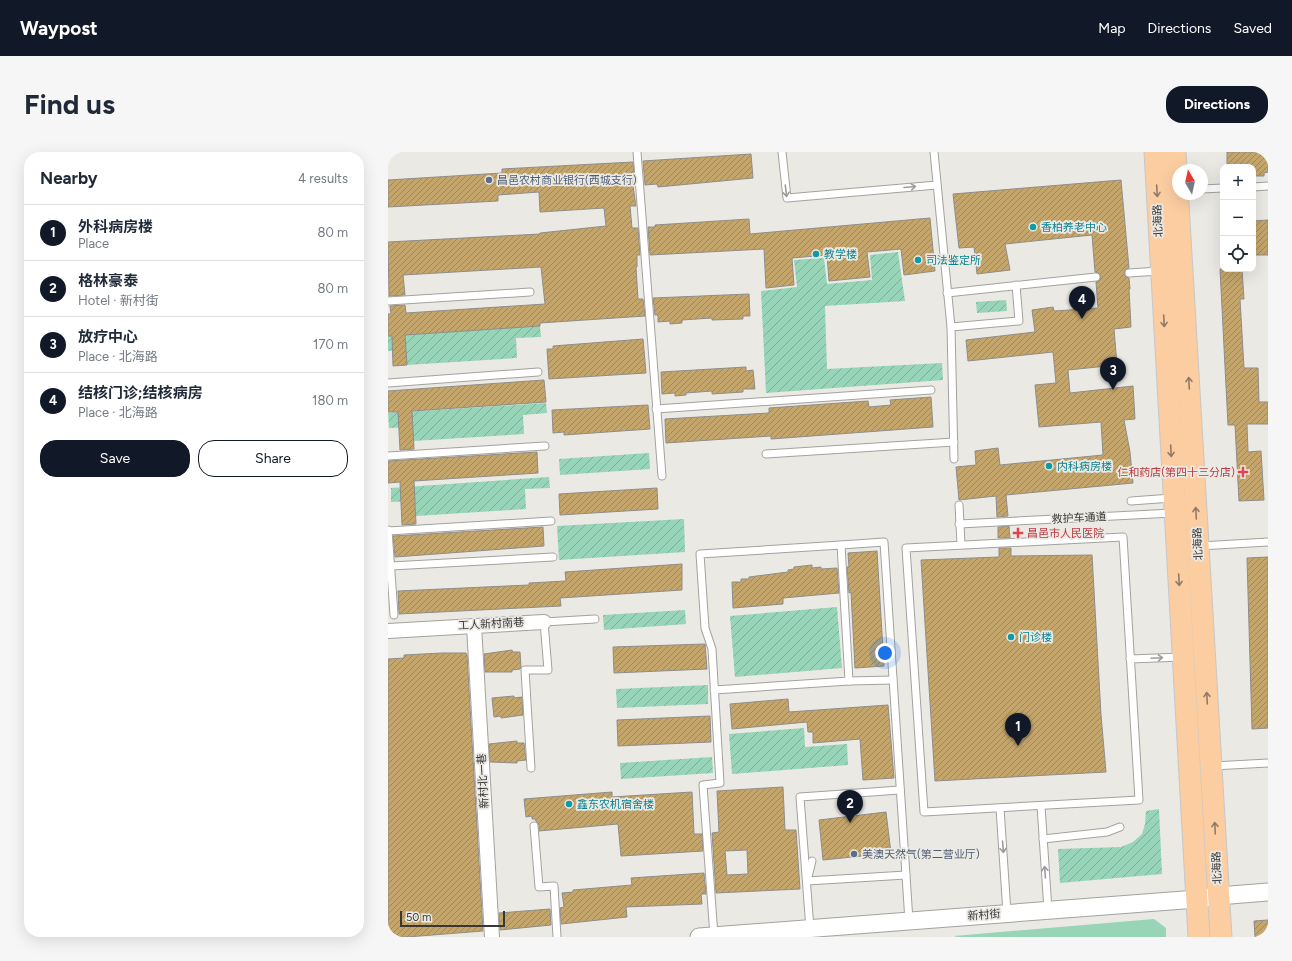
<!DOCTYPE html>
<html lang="en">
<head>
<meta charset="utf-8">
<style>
  :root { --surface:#fff; --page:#f6f6f7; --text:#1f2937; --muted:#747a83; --line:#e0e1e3; --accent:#111827 }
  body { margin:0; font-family:Figtree,"Noto Sans SC",sans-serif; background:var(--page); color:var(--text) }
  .controls { position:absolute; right:12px; top:12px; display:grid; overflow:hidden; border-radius:8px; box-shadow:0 4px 16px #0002 }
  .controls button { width:36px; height:36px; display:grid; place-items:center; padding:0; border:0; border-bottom:1px solid var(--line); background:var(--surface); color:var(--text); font:20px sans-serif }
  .compass { position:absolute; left:784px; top:12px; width:36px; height:36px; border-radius:50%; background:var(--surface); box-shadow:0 4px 16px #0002; rotate:351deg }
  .scale { position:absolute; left:12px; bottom:10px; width:105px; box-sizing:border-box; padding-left:4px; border:2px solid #393837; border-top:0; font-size:11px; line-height:14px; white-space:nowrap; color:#393837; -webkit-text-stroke:3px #ebe9e4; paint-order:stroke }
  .you { position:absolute; left:497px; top:501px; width:14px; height:14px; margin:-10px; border:3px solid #fff; border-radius:50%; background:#1a73e8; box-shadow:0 0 0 6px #1a73e833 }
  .badge { display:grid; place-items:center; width:26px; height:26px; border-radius:50%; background:var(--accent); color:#fff; font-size:13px; font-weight:700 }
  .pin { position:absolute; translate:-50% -33px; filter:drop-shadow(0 1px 2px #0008) }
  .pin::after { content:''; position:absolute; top:21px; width:14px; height:12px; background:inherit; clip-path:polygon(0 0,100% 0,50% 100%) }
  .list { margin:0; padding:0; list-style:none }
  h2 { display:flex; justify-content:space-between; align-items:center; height:52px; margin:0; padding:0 16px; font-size:17px }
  h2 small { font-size:13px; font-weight:400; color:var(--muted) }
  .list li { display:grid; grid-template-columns:26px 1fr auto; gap:12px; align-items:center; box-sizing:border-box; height:56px; padding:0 16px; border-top:1px solid var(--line) }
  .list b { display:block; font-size:15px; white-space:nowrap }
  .list p { margin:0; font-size:13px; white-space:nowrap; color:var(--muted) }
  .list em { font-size:13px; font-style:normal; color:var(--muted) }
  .actions { display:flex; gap:8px; padding:12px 16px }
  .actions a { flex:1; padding:9px 0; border:1px solid var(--accent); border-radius:16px; text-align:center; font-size:14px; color:var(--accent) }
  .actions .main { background:var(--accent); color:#fff }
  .icon { flex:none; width:22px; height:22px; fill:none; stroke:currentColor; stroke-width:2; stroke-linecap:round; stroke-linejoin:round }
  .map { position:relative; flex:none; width:880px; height:785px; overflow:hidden; border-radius:16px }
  header { display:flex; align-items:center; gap:24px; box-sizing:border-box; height:56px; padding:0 20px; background:var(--accent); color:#fff }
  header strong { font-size:19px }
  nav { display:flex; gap:22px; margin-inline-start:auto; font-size:14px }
  .intro { display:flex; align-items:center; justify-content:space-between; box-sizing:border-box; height:96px; padding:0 24px }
  h1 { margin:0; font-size:28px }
  .button { padding:10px 18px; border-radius:16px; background:var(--accent); color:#fff; font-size:14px; font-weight:700 }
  main { display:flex; gap:24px; padding:0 24px }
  aside { flex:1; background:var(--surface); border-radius:16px; box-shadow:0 4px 16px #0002 }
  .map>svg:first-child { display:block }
  .park { fill:#97d4b8 }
  .garden { fill:url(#garden-furrows) }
  .building { fill:url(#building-hatch); stroke:#8f8d89; fill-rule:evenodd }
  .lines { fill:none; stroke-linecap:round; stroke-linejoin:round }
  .service-casing { stroke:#a4a29e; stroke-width:9 }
  .minor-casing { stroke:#a4a29e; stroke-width:16 }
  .tertiary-casing { stroke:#a4a29e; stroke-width:19 }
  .primary-casing { stroke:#c8c7c7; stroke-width:23 }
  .service { stroke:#fff; stroke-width:7 }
  .minor { stroke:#fff; stroke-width:14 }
  .tertiary { stroke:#fff; stroke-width:17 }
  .primary { stroke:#fbcda1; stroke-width:21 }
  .oneway { stroke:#9c9c9b }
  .oneway2 { stroke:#907b67 }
  .service-dot { fill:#5c6f8a; stroke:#ebe9e4; stroke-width:1.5 }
  .culture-dot { fill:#0f9aa8; stroke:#ebe9e4; stroke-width:1.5 }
  .health-dot { fill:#e0444e; stroke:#ebe9e4; stroke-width:1.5 }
  .labels { text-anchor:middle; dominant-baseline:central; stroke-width:3.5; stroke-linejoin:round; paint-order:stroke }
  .service-label { font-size:11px; fill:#4e5e75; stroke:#ebe9e4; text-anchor:start }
  .street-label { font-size:11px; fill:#393837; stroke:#ebe9e4 }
  .culture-label { font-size:11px; fill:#0d838f; stroke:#ebe9e4; text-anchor:start }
  .health-label { font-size:11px; fill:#be3a42; stroke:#ebe9e4; text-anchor:end }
</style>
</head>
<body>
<header>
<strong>Waypost</strong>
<nav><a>Map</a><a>Directions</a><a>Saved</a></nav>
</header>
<div class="intro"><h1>Find us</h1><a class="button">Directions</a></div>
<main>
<aside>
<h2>Nearby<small>4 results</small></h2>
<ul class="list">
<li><span class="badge">1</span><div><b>外科病房楼</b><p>Place</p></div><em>80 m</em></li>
<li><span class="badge">2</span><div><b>格林豪泰</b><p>Hotel · 新村街</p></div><em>80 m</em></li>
<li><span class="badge">3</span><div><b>放疗中心</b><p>Place · 北海路</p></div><em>170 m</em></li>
<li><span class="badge">4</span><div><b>结核门诊;结核病房</b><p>Place · 北海路</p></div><em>180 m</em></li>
</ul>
<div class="actions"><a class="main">Save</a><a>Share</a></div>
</aside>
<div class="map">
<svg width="880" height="785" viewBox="0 0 880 785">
  <defs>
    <pattern id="garden-furrows" width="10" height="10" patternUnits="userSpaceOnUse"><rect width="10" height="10" fill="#97d4b8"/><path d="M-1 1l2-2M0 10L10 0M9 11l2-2" fill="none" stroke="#7cad96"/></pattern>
    <pattern id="building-hatch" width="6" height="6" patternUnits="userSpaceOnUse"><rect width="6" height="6" fill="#c4a66d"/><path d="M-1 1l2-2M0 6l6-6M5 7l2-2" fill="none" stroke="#a0885a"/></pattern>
  </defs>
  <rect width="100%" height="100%" fill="#ebe9e4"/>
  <polygon class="park" points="766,767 778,776 778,785 569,785 566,784"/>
  <g class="garden">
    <polygon points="510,100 517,149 437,154 439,217 554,211 555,228 378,241 373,139 409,135 406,108 436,106 439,132 484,128 482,103"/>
    <polygon points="618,148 619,159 589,161 588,150"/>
    <polygon points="152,174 153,185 128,186 129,206 19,213 18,198 0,199 0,184"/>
    <polygon points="158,251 159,261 135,263 136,282 25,289 25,275 1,276 0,261"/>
    <polygon points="261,301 262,317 172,323 171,307"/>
    <polygon points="161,325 162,336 137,337 138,357 28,364 27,349 3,350 3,336"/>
    <polygon points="296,367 297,400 171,408 169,374"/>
    <polygon points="449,455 454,516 347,525 342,464"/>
    <polygon points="297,458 298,472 216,478 215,463"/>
    <polygon points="320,533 320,552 229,556 228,537"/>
    <polygon points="416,576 417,595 459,592 460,613 344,622 341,582"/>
    <polygon points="324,605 325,621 233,627 232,611"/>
    <polygon points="771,657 774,722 672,731 670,697 733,695 745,690 754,682 757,672 758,659"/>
  </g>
  <g class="building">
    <polygon points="839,0 880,0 880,20 876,21 876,24 865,24 865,15 839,15"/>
    <polygon points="363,2 365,26 270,35 269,32 257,33 255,9"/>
    <polygon points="245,10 247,34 245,34 248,54 242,54 244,76 250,76 252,103 249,103 249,115 248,115 250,147 255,147 257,164 152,171 152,174 17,183 19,213 5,214 4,184 0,184 0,162 3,162 2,154 17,153 18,161 157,152 153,115 15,123 17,143 1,144 0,90 152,82 152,81 218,74 216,56 152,60 151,40 110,43 110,49 0,55 0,28 114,21 114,17"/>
    <polygon points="733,28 741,116 737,118 736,122 738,125 741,126 742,137 741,137 743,175 726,177 729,213 680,218 682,241 745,234 747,267 736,268 742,300 745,331 618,343 620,364 609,365 608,344 571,348 568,315 588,313 587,299 610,296 612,313 715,303 713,270 651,275 647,233 668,231 665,200 580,209 578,188 647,180 644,158 665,155 666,159 710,156 708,130 712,127 713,124 710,121 707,120 704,83 617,92 622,118 589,122 586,95 571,96 565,42"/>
    <polygon points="542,66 547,119 516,123 513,97 479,100 482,125 441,129 439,103 404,106 406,133 378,136 376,97 262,103 260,75 267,75 267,73 361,67 362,82"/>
    <polygon points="880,68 880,103 865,103 865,69"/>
    <polygon points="832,117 854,117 856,147 852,147 856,216 870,216 871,250 880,250 880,272 859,272 860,300 873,299 876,348 851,349 847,273 840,273"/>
    <polygon points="361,142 362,164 355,164 355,167 324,168 324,166 294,168 294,171 282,172 282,169 270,170 270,163 267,163 265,146"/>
    <polygon points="255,187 258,221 161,227 159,197 165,197 165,194"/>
    <polygon points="358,215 358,219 365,218 367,237 355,237 355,240 324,242 324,239 298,241 298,243 287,244 287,241 274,242 273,220"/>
    <polygon points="156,228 158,250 24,259 26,297 12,298 10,260 0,260 0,239"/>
    <polygon points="543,245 545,275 383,287 383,284 278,291 277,267 381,261 381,256 480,249 481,255 503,253 502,248"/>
    <polygon points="260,253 262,277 176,283 176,280 165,281 164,258"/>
    <polygon points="149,300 150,321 26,329 28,372 14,373 12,330 0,331 0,309"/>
    <polygon points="269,336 270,357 172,363 171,342"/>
    <polygon points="621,374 622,386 610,386 610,375"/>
    <polygon points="155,375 156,394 7,405 5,384"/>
    <polygon points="611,396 623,396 623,404 704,403 713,563 718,620 547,629 533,408 611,405"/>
    <polygon points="489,399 496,514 467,516 463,440 461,441 459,415 461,415 460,401"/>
    <polygon points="880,405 880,576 864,577 859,406"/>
    <polygon points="294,412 294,438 172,446 173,454 11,462 10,439 141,433 141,431 178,429 177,420"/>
    <polygon points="424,413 424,416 433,415 433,417 449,416 451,441 395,446 395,452 345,456 344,430 353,430 353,427 361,427 361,425 400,420 400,418 406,417 406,415"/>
    <polygon points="317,492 319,517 226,521 225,495"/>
    <polygon points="124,498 125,500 132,500 133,515 132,517 124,518 124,520 97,520 96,502"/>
    <polygon points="54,501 78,501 79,503 95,779 19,785 0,785 0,507 16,506 16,503"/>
    <polygon points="126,544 126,546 134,545 135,563 113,566 113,564 106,565 104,546"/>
    <polygon points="400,547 401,560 500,553 506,626 475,628 472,587 425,591 425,580 420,580 419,570 344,577 342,552"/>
    <polygon points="322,564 323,590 230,594 229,568"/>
    <polygon points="129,589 129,591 136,591 138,608 129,609 129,611 102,610 101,592"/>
    <path d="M395,635L397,678H408L412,737L328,741L324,681L331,680L329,639ZM359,698L360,722L339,723L337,699Z"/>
    <polygon points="224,640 224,645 304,640 306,682 314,682 315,699 233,704 230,672 151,679 151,673 148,669 147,667 144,667 144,664 138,665 136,647"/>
    <polygon points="498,660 503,701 435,708 431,668"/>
    <polygon points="316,721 318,742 313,742 314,752 238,755 239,765 173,772 172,756 176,755 174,741 185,740 185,738 244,733 243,726"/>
    <polygon points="162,757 163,773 112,778 111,761"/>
    <polygon points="880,768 880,785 867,785 866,769"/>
  </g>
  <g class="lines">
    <defs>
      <g id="service">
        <polyline points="249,0 274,324"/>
        <polyline points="394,0 399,46 549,33"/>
        <polyline points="546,0 563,175 566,307"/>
        <polyline points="865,35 880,34"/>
        <polyline points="814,37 835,36"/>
        <polyline points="741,121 771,119"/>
        <polyline points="559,141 708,125"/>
        <polyline points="0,149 142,140"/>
        <polyline points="563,175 631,169 628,133"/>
        <polyline points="0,231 150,220"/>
        <polyline points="268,257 543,238"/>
        <polyline points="378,302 566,290"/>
        <polyline points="0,304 157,294"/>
        <polyline points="743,349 784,346"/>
        <polyline points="571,353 573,392"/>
        <polyline points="571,372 785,361"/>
        <polyline points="0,378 6,463"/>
        <polyline points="0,379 163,369"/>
        <polygon points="735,385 751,648 536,660 518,396"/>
        <polyline points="453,393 496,390 521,769"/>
        <polyline points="812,394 880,390"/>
        <polyline points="3,414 165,405"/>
        <polyline points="742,507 794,505"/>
        <polyline points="461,529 505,528"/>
        <polyline points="825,614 880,611"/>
        <polyline points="143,616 137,518 160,518 156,470 207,467"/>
        <polyline points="653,654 660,758"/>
        <polyline points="612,656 619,761"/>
        <polyline points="146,674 151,735 166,734 169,785"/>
        <polyline points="655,687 719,680 732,675"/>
        <polyline points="424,709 419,729 518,723"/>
        <polyline points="422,777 412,645 512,638"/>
        <polyline points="326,784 315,633 332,631 324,497 317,476 312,402 453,393 461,529 326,538"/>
      </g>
      <g id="minor">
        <polyline points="86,474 104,785"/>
        <polyline points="0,479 156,470"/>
      </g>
      <polyline id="tertiary" points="311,785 809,747 830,744 880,740"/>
      <g id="primary">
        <polyline points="767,0 811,785"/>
        <polyline points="787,0 833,785"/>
      </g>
    </defs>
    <use href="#service" class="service-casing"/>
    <use href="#minor" class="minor-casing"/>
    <use href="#tertiary" class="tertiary-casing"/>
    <use href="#primary" class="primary-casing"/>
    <use href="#service" class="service"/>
    <use href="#minor" class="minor"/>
    <use href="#tertiary" class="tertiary"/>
    <use href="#primary" class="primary"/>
  </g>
  <defs><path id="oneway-shaft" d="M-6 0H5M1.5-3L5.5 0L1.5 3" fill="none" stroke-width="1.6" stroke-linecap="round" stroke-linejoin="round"/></defs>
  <g class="oneway">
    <use href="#oneway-shaft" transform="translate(522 35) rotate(-5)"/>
    <use href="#oneway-shaft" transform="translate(398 39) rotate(83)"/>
    <use href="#oneway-shaft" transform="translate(769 506) rotate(-3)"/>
    <use href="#oneway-shaft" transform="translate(615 695) rotate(86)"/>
    <use href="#oneway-shaft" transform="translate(657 720) rotate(-94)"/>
  </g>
  <g class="oneway2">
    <use href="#oneway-shaft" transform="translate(769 39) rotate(87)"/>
    <use href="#oneway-shaft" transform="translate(776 169) rotate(87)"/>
    <use href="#oneway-shaft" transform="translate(801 231) rotate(-93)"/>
    <use href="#oneway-shaft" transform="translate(783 299) rotate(87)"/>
    <use href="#oneway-shaft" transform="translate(808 361) rotate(-93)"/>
    <use href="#oneway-shaft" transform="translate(791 428) rotate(87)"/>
    <use href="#oneway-shaft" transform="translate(819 546) rotate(-93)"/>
    <use href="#oneway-shaft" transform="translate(827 676) rotate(-93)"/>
  </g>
  <g class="service-dot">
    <circle cx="101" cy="28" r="4"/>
    <circle cx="466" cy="702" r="4"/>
  </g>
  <g class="culture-dot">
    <circle cx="645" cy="75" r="4"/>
    <circle cx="428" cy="102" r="4"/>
    <circle cx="530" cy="108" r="4"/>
    <circle cx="661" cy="314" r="4"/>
    <circle cx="623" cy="485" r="4"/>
    <circle cx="181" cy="652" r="4"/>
  </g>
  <g class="health-dot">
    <path d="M853 314h4v4h4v4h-4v4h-4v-4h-4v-4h4z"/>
    <path d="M628 375h4v4h4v4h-4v4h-4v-4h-4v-4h4z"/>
  </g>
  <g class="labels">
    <g class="service-label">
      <text x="109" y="28">昌邑农村商业银行(西城支行)</text>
      <text x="474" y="702">美澳天然气(第二营业厅)</text>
    </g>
    <g class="street-label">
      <text transform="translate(770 69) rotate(-93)">北海路</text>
      <text transform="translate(691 366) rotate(-3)">救护车通道</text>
      <text transform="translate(810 392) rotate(-93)">北海路</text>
      <text transform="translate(103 472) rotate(-3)">工人新村南巷</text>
      <text transform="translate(95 629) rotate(-93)">新村北一巷</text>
      <text transform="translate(829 716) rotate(-93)">北海路</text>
      <text transform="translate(596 763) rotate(-4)">新村街</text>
    </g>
    <g class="culture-label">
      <text x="653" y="75">香柏养老中心</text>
      <text x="436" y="102">教学楼</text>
      <text x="538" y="108">司法鉴定所</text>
      <text x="669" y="314">内科病房楼</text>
      <text x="631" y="485">门诊楼</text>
      <text x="189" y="652">鑫东农机宿舍楼</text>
    </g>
    <g class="health-label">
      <text x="847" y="320">仁和药店(第四十三分店)</text>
      <text x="639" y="381" text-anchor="start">昌邑市人民医院</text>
    </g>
  </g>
</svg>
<div class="controls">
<button>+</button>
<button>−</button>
<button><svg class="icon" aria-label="locate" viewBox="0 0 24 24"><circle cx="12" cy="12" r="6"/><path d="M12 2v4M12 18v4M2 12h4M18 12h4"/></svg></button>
</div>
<svg class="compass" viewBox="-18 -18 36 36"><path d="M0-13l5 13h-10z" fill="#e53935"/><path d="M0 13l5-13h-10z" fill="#747a83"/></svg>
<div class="scale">50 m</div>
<div class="you"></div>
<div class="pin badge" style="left:630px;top:594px">1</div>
<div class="pin badge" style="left:462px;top:671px">2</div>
<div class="pin badge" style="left:725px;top:238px">3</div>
<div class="pin badge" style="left:694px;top:167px">4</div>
</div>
</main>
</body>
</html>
